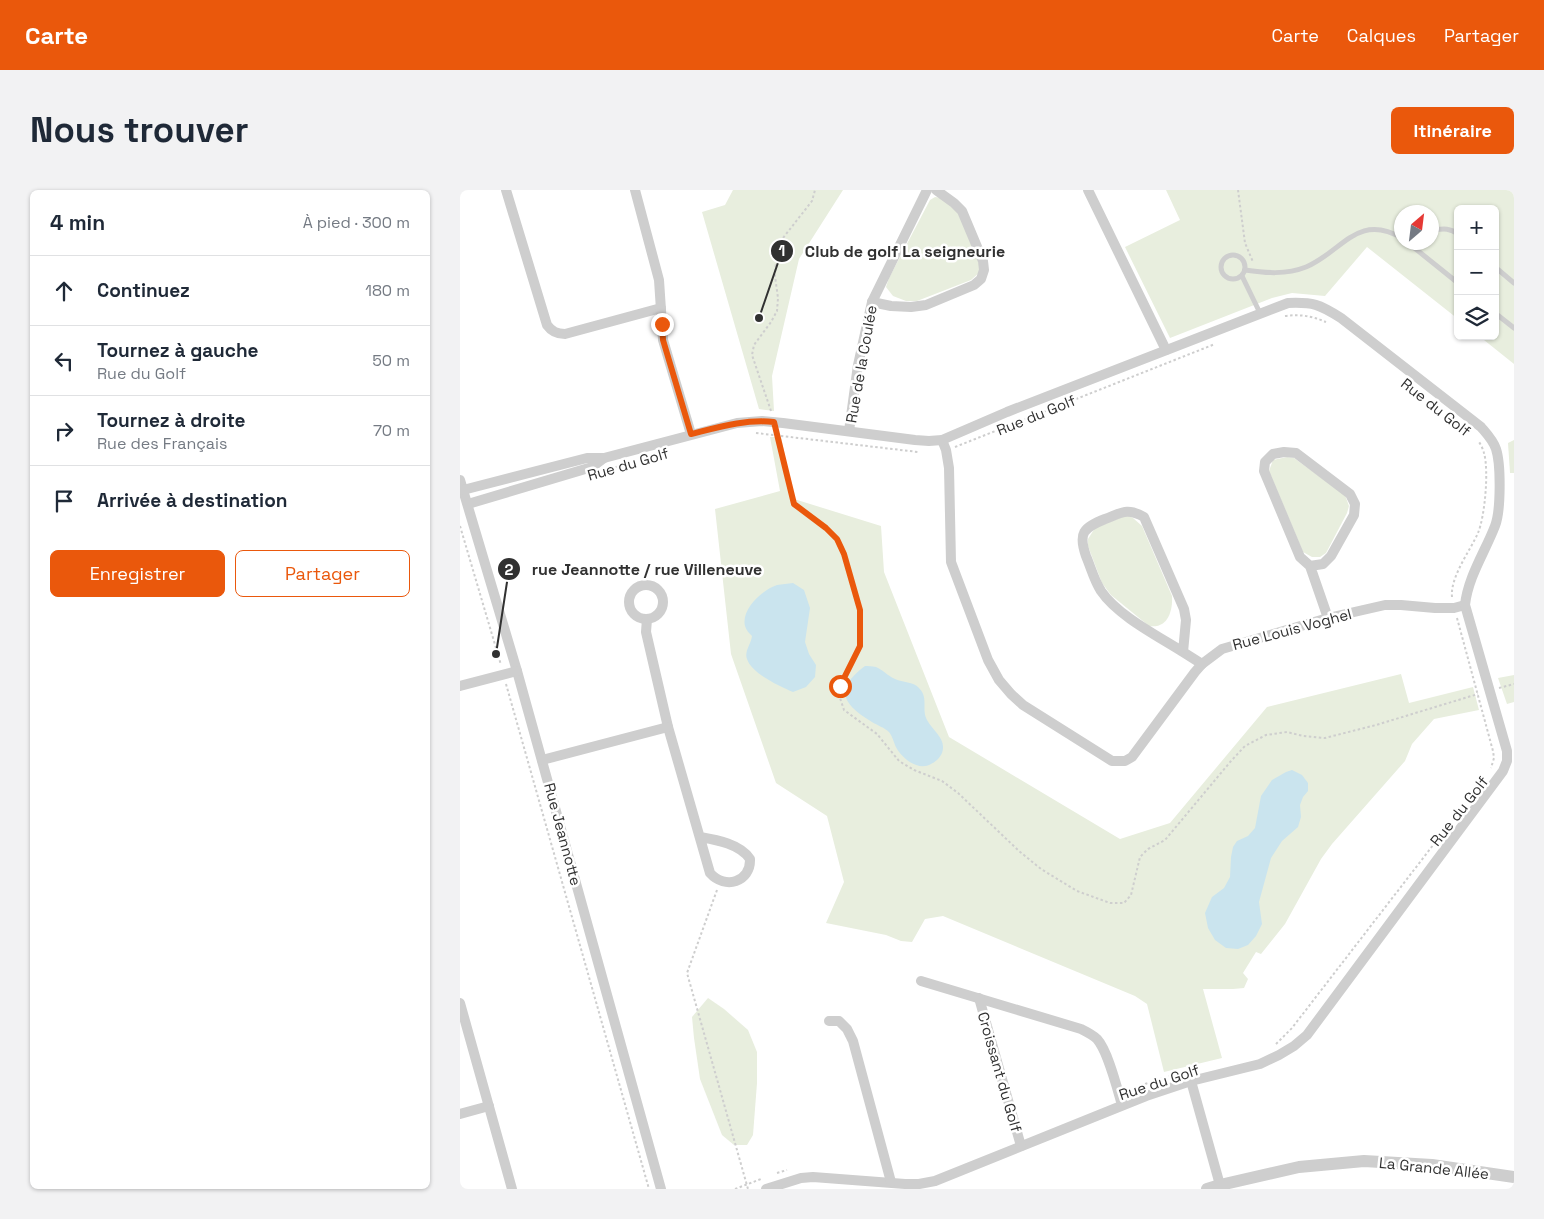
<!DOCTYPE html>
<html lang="fr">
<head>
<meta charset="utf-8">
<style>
  :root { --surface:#fff; --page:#f2f2f3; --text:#1f2937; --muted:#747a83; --line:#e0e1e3; --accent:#ea580c }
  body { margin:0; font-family:"Space Grotesk",sans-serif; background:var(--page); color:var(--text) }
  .controls { position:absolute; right:15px; top:15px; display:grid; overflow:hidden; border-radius:8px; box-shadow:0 1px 4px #0004 }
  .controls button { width:45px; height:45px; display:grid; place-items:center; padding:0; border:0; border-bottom:1px solid var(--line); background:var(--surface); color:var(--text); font:25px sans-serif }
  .compass { position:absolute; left:934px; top:15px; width:45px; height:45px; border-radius:50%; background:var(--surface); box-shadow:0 1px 4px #0004; rotate:28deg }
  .stop { position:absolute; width:15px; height:15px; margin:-11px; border:4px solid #ea580c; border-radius:50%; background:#fff }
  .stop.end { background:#ea580c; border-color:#fff; box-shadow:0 1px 5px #0008 }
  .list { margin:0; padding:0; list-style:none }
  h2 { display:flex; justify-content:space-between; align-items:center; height:65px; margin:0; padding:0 20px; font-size:21px }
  h2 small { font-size:16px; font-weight:400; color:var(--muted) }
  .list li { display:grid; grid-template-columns:32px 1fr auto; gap:15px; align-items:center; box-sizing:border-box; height:70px; padding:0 20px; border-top:1px solid var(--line) }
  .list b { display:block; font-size:19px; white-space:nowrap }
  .list p { margin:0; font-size:16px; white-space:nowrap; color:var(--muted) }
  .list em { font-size:16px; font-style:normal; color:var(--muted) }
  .actions { display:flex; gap:10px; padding:15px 20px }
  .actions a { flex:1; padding:11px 0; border:1px solid var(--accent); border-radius:8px; text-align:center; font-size:18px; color:var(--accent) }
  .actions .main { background:var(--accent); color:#fff }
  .icon { flex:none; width:28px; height:28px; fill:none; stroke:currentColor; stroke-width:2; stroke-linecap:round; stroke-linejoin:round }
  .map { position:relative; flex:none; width:1054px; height:999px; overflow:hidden; border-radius:8px }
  header { display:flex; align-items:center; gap:30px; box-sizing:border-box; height:70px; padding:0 25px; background:var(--accent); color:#fff }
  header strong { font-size:24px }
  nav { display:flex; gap:28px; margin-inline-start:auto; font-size:18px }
  .intro { display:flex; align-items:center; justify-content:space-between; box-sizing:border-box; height:120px; padding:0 30px }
  h1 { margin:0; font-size:35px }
  .button { padding:12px 22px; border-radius:8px; background:var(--accent); color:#fff; font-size:18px; font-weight:700 }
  main { display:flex; gap:30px; padding:0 30px }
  aside { flex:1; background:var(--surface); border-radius:8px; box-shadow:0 1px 4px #0004 }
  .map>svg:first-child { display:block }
  .green { fill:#e8eede; fill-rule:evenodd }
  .water { fill:#cae4ee }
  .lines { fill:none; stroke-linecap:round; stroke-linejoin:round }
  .path { stroke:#cecece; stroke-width:2; stroke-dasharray:2.5 2.5; stroke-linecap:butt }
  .service { stroke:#cecece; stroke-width:5 }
  .minor { stroke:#cecece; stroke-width:10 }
  .tertiary { stroke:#cecece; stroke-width:12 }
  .route { stroke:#ea580c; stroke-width:6 }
  .labels { text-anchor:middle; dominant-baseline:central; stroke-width:5; stroke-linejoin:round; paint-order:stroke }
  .street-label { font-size:15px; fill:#313131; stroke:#fff }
  .leader { fill:none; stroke:#313131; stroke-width:2 }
  .callout-dot { fill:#313131; stroke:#fff; stroke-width:2 }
  .mark-label { font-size:15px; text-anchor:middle; font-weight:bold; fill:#fff }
  .callout-label { font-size:16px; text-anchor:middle; font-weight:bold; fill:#313131; stroke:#fff; stroke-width:5; stroke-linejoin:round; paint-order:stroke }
</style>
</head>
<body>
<header>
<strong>Carte</strong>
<nav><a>Carte</a><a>Calques</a><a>Partager</a></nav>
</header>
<div class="intro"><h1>Nous trouver</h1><a class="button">Itinéraire</a></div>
<main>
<aside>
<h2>4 min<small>À pied · 300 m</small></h2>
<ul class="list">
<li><svg class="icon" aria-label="ahead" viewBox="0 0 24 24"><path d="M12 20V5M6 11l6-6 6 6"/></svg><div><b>Continuez</b></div><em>180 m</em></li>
<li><svg class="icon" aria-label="left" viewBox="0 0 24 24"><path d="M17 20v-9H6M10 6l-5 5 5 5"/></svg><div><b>Tournez à gauche</b><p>Rue du Golf</p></div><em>50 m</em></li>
<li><svg class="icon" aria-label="right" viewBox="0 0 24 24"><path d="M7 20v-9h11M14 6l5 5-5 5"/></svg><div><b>Tournez à droite</b><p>Rue des Français</p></div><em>70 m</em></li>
<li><svg class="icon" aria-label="arrive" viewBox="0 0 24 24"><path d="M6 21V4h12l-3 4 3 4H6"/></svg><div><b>Arrivée à destination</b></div></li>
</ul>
<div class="actions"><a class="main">Enregistrer</a><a>Partager</a></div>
</aside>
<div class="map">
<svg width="1054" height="999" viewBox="0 0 1054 999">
  <rect width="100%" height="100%" fill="#fff"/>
  <g class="green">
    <polygon points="273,0 383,0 339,69 312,186 314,221 299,219 242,22 265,15"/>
    <path d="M706,0H1054V174L1019,146H1035V19H998V129L907,57L865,106L832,103L812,108L710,148L665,57L720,30ZM942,22H972V52H942Z"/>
    <polygon points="475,7 483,8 496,19 518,66 520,82 511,90 457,111 446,111 433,106 426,97 429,88 470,10"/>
    <polygon points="310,247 321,247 334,309 421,336 424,382 489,547 660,649 710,633 807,517 941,484 949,513 1013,497 1019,520 974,529 952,554 945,571 872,654 861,669 825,734 801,764 796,762 783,783 788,789 784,798 773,799 743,799 762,868 704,882 687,814 675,806 483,726 465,729 452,752 441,751 426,745 366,733 384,692 367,626 316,593 271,464 255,319 320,301"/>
    <polygon points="1054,250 1054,283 1050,283 1048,253"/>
    <polygon points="827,267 834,268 885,305 889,316 887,323 866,363 860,367 852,367 843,362 809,281 813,270"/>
    <path d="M667,325L673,328L682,336L712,406C713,422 707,439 689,436L651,405L642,393L628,356V349L635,338Z"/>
    <polygon points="1054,485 1054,512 1047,514 1038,488"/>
    <polygon points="248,808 264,819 288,840 297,862 297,893 293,945 287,955 274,955 262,945 240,889 234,848 232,827"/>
  </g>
  <g class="water">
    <path d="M333,393L344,400L350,418L345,452L349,464L356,475L355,487L346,497L333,502C320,496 292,484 287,469C284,462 291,454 292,446C289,443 286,440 285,436C281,419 302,400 317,395C322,394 328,394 333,393Z"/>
    <path d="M405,476C408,476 412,476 416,477C423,480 428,486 435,489C443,493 453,491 459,498C469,508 461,520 467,530C473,541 487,549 482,563C480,568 475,572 471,574C459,581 444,570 437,559C434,554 433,547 429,542C425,538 417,535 412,532C383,514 373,500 405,476Z"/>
    <polygon points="832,580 842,585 848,593 848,601 843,607 840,615 841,627 838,637 822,651 811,668 799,712 802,734 796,746 788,755 778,759 766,758 755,750 748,738 745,723 752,707 764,698 770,687 771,667 773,657 777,651 788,646 795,638 801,606 812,590 826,582"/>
  </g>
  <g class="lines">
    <g class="path">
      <polyline points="778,0 785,53 793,72"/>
      <path d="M825,126C840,124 852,126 866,132"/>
      <polyline points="311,221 292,165 294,155 311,132 317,121 318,108 315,86 316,70 323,48 352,11 355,0"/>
      <polyline points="296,243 458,262"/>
      <polyline points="318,244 335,314 366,338 377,349 384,364 400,420 400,456 380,496 380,508 384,520 417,544 439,571 454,580 482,591 498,603 559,661 581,679 617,701 650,713 664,713 671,705 680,667 688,659 705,650 771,571 785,556 806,545 827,542 843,546 865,548 916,535 1018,504"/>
      <polyline points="495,257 755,154"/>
      <polyline points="146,280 173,272"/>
      <polyline points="0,336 41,475"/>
      <path d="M992,407C990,387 1010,361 1018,343C1025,326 1029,280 1024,263C1023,259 1021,255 1019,252"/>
      <polyline points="997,428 1033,561 1034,568 1031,578"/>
      <polyline points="46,494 189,999"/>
      <polyline points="1039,498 1054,494"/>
      <polyline points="257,700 227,783 288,999"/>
      <polyline points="816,854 832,838 994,628"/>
      <polyline points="685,894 709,886"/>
      <polyline points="317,983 327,980"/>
      <polyline points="275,999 301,989"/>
    </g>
    <g class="service">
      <path d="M972,40C982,39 989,37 998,44"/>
      <polyline points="947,52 998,93"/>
      <circle cx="773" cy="77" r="12"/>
      <polyline points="1035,77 1054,93"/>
      <path d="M785,80C805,83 826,85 846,77C882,62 897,22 942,48"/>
      <polyline points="782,86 800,123"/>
      <polyline points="1035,123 1054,138"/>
    </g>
    <g class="minor">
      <path d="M46,0L87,135C92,142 97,144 105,144L201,118"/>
      <polyline points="175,0 199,90 203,150 231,244"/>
      <polyline points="628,0 706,160"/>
      <polyline points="412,112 431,116 451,117 466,115 514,95 521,89 524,80 523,71 502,21 494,13 476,0"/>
      <polyline points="389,241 398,175 412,112 467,0"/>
      <polyline points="482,250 486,260 489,278 491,372 528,470 539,490 551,504 563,515 652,571 665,571 672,567 735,482 742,474 762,459 868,428 925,415 941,415 975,418 994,418 1005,415"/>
      <polyline points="0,290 57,481 201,999"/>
      <path d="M3,300L127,268H144L277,233L302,231L323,233L455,250L469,251L482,250L547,222L828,113C853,112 859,114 881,128L1021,237C1027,244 1033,250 1036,259C1041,274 1041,321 1035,336C1025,362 1008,387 1005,415L1047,561V571L1043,581L847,845L834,856L819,865L800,874L731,891L686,906L475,991L459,994H445L353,987L341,988L306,999"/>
      <polyline points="8,314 132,277 144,268"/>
      <polyline points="850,376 840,367 804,281 805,272 813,264 824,262 836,263 890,304 895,314 894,325 871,366 863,374 850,376 868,428"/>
      <circle cx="186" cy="412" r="17"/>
      <path d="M187,429L186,442L208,537L250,683C265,700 291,692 290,669C280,654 257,650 240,647"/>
      <path d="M723,462C698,446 658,426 641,401C634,390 631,378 626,366C618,343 623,338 645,329C661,323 667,317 684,327L724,419L726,430L723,462L742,474"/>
      <polyline points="0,496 57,481"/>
      <polyline points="82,570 208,537"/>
      <path d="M461,791L621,839C627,842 633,845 637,849C648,861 657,898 662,915"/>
      <polyline points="519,808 561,956"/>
      <polyline points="0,813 52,999"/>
      <polyline points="369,831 379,831 387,839 393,851 431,992"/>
      <polyline points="731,891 760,995"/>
      <polyline points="0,924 29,916"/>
    </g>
    <polyline class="tertiary" points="747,999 760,995 839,977 904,971 972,975 1054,987"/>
  </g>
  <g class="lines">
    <path class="route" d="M202,134L203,150L231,244C259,237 285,229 314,232L334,314L366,338L377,349L384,364L400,420V456L380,496"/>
  </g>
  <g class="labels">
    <g class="street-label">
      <text transform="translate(401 174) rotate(-80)">Rue de la Coulée</text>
      <text transform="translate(976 217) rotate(38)">Rue du Golf</text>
      <text transform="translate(576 225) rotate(-22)">Rue du Golf</text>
      <text transform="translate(168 274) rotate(-16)">Rue du Golf</text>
      <text transform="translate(832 439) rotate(-15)">Rue Louis Voghel</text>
      <text transform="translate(999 621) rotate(-52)">Rue du Golf</text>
      <text transform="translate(103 644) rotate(75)">Rue Jeannotte</text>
      <text transform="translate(540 882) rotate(74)">Croissant du Golf</text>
      <text transform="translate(699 892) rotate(-18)">Rue du Golf</text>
      <text transform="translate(974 978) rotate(6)">La Grande Allée</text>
    </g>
  </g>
  <path class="leader" d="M299 128L322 61M36 464L49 379"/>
  <g class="callout-dot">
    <circle cx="299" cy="128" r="5"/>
    <circle cx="36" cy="464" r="5"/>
    <circle cx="322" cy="61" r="12"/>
    <circle cx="49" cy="379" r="12"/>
  </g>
  <g class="mark-label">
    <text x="322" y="66">1</text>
    <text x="49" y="385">2</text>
  </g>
  <g class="callout-label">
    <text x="445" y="67">Club de golf La seigneurie</text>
    <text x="187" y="385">rue Jeannotte / rue Villeneuve</text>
  </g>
</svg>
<div class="controls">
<button>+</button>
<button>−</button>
<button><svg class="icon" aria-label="layers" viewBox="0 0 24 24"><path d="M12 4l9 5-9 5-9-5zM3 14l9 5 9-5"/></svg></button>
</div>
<svg class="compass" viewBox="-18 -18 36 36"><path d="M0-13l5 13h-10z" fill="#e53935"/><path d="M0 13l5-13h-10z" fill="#747a83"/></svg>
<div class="stop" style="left:380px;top:496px"></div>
<div class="stop end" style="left:202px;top:134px"></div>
</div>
</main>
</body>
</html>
